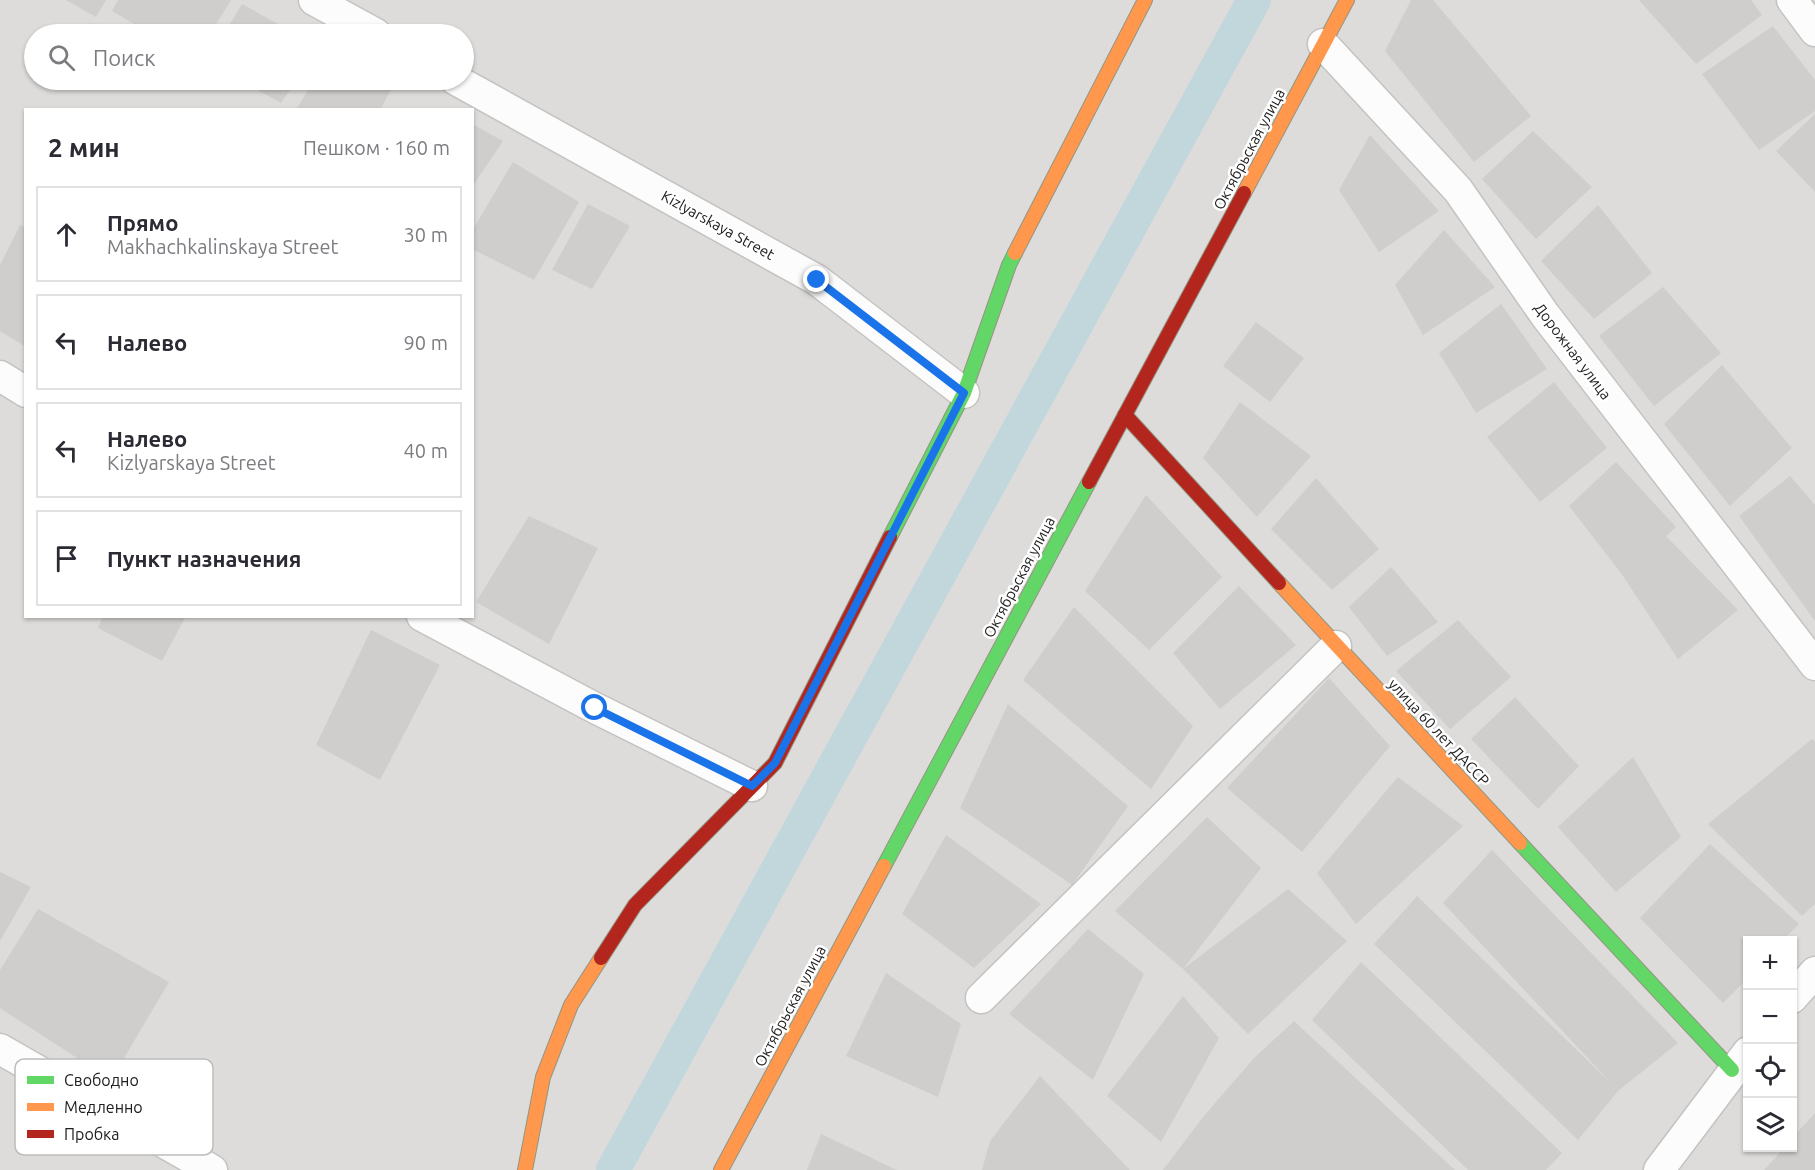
<!DOCTYPE html>
<html lang="ru">
<head>
<meta charset="utf-8">
<style>
  :root { --surface:#fff; --page:#f2f2f3; --text:#2b2b33; --muted:#7c7c81; --line:#e1e1e2 }
  body { margin:0; font-family:Ubuntu,sans-serif; background:var(--page); color:var(--text) }
  .controls { position:absolute; right:18px; bottom:18px; display:grid; overflow:hidden; border-radius:0px; box-shadow:0 2px 4px #0004 }
  .controls button { width:54px; height:54px; display:grid; place-items:center; padding:0; border:0; border-bottom:2px solid var(--line); background:var(--surface); color:var(--text); font:30px sans-serif }
  .stop { position:absolute; width:18px; height:18px; margin:-14px; border:4px solid #1a73e8; border-radius:50%; background:#fff }
  .stop.end { background:#1a73e8; border-color:#fff; box-shadow:0 2px 6px #0008 }
  .list { margin:0; padding:0; list-style:none }
  h2 { display:flex; justify-content:space-between; align-items:center; height:78px; margin:0; padding:0 24px; font-size:26px }
  h2 small { font-size:20px; font-weight:400; color:var(--muted) }
  .list li { display:grid; grid-template-columns:39px 1fr auto; gap:18px; align-items:center; box-sizing:border-box; height:96px; margin:0 12px 12px; padding:0 12px; border:2px solid var(--line); border-radius:0px }
  .list b { display:block; font-size:22px; white-space:nowrap }
  .list p { margin:0; font-size:20px; white-space:nowrap; color:var(--muted) }
  .list em { font-size:20px; font-style:normal; color:var(--muted) }
  .icon { flex:none; width:33px; height:33px; fill:none; stroke:currentColor; stroke-width:2; stroke-linecap:round; stroke-linejoin:round }
  .map { position:relative; flex:none; width:1815px; height:1170px; overflow:hidden }
  .search { position:absolute; background:var(--surface); box-shadow:0 2px 4px #0004; left:24px; top:24px; width:450px; height:66px; display:flex; align-items:center; gap:15px; box-sizing:border-box; padding:0 21px; border-radius:33px; color:var(--muted); font-size:22px }
  .panel { position:absolute; background:var(--surface); box-shadow:0 2px 4px #0004; left:24px; top:108px; width:450px; height:510px; border-radius:0px }
  .map>svg:first-child { display:block }
  .residential { fill:#dddcda; fill-rule:evenodd }
  .lines { fill:none; stroke-linecap:round; stroke-linejoin:round }
  .canal { stroke:#c1d7dc; stroke-width:34 }
  .building { fill:#d0cecc }
  .street-casing { stroke:#c4c3c1; stroke-width:33 }
  .fast-casing { stroke:#949583; stroke-width:16 }
  .slow-casing { stroke:#949583; stroke-width:16 }
  .jam-casing { stroke:#949583; stroke-width:16 }
  .street { stroke:#fcfcfc; stroke-width:30 }
  .fast { stroke:#63d668; stroke-width:14 }
  .slow { stroke:#ff974d; stroke-width:14 }
  .jam { stroke:#b3261e; stroke-width:14 }
  .route { stroke:#1a73e8; stroke-width:8 }
  .labels { text-anchor:middle; dominant-baseline:central; stroke-width:5; stroke-linejoin:round; paint-order:stroke }
  .street-label { font-size:15px; fill:#202020; stroke:#fff }
  .key { fill:#fff; stroke:#bcbcbc; stroke-width:1.5 }
  .key-label { font-size:16px; fill:#202020 }
</style>
</head>
<body>
<div class="map">
<svg width="1815" height="1170" viewBox="0 0 1815 1170">
  <rect width="100%" height="100%" fill="#eeece9"/>
  <path class="residential" d="M0,0H1815V1170H0ZM34,34H464V80H34ZM26,110H472V616H26ZM1748,940H1792V1148H1748Z"/>
  <g class="lines">
    <polyline class="canal" points="613,1170 1254,0"/>
  </g>
  <g class="building">
    <polygon points="66,0 106,0 96,17"/>
    <polygon points="118,0 231,0 210,34 151,34 112,11"/>
    <polygon points="1411,0 1433,0 1531,116 1474,162 1385,51"/>
    <polygon points="1639,0 1751,0 1762,15 1696,64"/>
    <polygon points="242,4 296,34 224,34"/>
    <polygon points="1773,26 1815,80 1815,111 1759,150 1702,74"/>
    <polygon points="239,80 297,80 281,103"/>
    <polygon points="314,80 385,80 394,84 380,110 296,110"/>
    <polygon points="1815,114 1815,192 1776,151"/>
    <polygon points="472,124 503,141 472,187"/>
    <polygon points="1533,131 1592,187 1536,239 1482,179"/>
    <polygon points="1370,135 1439,211 1379,252 1339,190"/>
    <polygon points="513,162 579,202 534,280 472,249 472,231"/>
    <polygon points="588,204 630,226 592,289 552,270"/>
    <polygon points="1598,205 1652,273 1594,319 1541,261"/>
    <polygon points="20,225 26,228 26,347 0,331 0,265"/>
    <polygon points="1444,230 1495,287 1423,335 1395,285"/>
    <polygon points="1663,287 1721,353 1654,406 1599,336"/>
    <polygon points="1501,304 1547,369 1476,413 1439,353"/>
    <polygon points="1256,322 1304,358 1270,402 1223,366"/>
    <polygon points="1722,365 1792,448 1730,506 1664,424"/>
    <polygon points="1554,382 1607,448 1540,502 1487,437"/>
    <polygon points="1240,402 1311,456 1257,517 1203,458"/>
    <polygon points="1616,462 1676,527 1666,536 1738,610 1678,659 1621,573 1569,506"/>
    <polygon points="1790,476 1815,505 1815,621 1739,516"/>
    <polygon points="1316,478 1379,549 1332,590 1271,529"/>
    <polygon points="1146,495 1222,577 1149,650 1085,591"/>
    <polygon points="529,516 598,548 549,644 476,602"/>
    <polygon points="1391,567 1438,622 1387,656 1349,607"/>
    <polygon points="1239,586 1296,645 1220,709 1173,653"/>
    <polygon points="1074,607 1193,726 1151,789 1023,680"/>
    <polygon points="103,616 186,616 162,661 98,628"/>
    <polygon points="1458,620 1511,677 1450,729 1396,671"/>
    <polygon points="371,630 440,665 380,780 316,745"/>
    <polygon points="1329,678 1390,746 1302,852 1227,788"/>
    <polygon points="1515,697 1579,766 1538,809 1471,739"/>
    <polygon points="1008,704 1128,806 1072,885 960,808"/>
    <polygon points="1812,739 1815,742 1815,904 1802,916 1708,824"/>
    <polygon points="1633,757 1681,837 1616,892 1558,827"/>
    <polygon points="1398,777 1463,826 1356,924 1317,873"/>
    <polygon points="1207,817 1261,868 1183,969 1115,911"/>
    <polygon points="946,835 1041,904 974,968 902,914"/>
    <polygon points="1710,844 1799,924 1783,940 1748,940 1748,978 1723,1003 1640,918"/>
    <polygon points="1492,850 1678,1043 1618,1091 1578,1140 1374,944 1417,896 1611,1083 1443,903"/>
    <polygon points="0,872 31,887 0,941"/>
    <polygon points="1288,889 1347,941 1248,1034 1183,969"/>
    <polygon points="38,909 169,982 111,1080 0,1008 0,970"/>
    <polygon points="1088,929 1144,974 1093,1080 1009,1014"/>
    <polygon points="1361,962 1562,1153 1546,1170 1468,1170 1312,1020"/>
    <polygon points="886,973 961,1024 938,1097 846,1056"/>
    <polygon points="1183,996 1219,1038 1161,1142 1107,1096"/>
    <polygon points="1294,1021 1455,1170 1163,1170 1203,1117 1254,1058"/>
    <polygon points="1040,1076 1130,1170 982,1170 990,1141"/>
    <polygon points="1815,1113 1815,1170 1764,1170 1784,1148 1792,1148 1792,1138"/>
    <polygon points="821,1134 897,1170 807,1170"/>
  </g>
  <g class="lines">
    <defs>
      <g id="street">
        <polyline points="314,0 376,34"/>
        <polyline points="1792,0 1815,31"/>
        <polyline points="1323,44 1458,190 1545,315 1815,665"/>
        <polyline points="456,80 817,280 964,393"/>
        <polyline points="0,376 26,392"/>
        <polyline points="422,616 595,708 752,786"/>
        <polyline points="981,998 1336,646"/>
        <polyline points="1792,998 1815,972"/>
        <polyline points="0,1049 212,1170"/>
        <polyline points="1659,1170 1748,1052"/>
      </g>
      <g id="fast">
        <polyline points="890,537 964,393 1009,265 1015,253"/>
        <polyline points="1520,843 1732,1070"/>
        <polyline points="884,866 1089,482"/>
      </g>
      <g id="slow">
        <polyline points="1244,193 1347,0"/>
        <polyline points="1015,253 1145,0"/>
        <polyline points="1279,583 1520,843"/>
        <polyline points="525,1170 543,1077 571,1005 601,958"/>
        <polyline points="721,1170 884,866"/>
      </g>
      <g id="jam">
        <polyline points="1125,415 1279,583"/>
        <polyline points="1089,482 1244,193"/>
        <polyline points="601,958 635,905 775,763 890,537"/>
      </g>
    </defs>
    <use href="#street" class="street-casing"/>
    <use href="#fast" class="fast-casing"/>
    <use href="#slow" class="slow-casing"/>
    <use href="#jam" class="jam-casing"/>
    <use href="#street" class="street"/>
    <use href="#fast" class="fast"/>
    <use href="#slow" class="slow"/>
    <use href="#jam" class="jam"/>
  </g>
  <g class="lines">
    <polyline class="route" points="595,708 752,786 775,763 964,393 817,280"/>
  </g>
  <g class="labels">
    <g class="street-label">
      <text transform="translate(1249 149) rotate(-62)">Октябрьская улица</text>
      <text transform="translate(718 225) rotate(29)">Kizlyarskaya Street</text>
      <text transform="translate(1573 351) rotate(53)">Дорожная улица</text>
      <text transform="translate(1019 577) rotate(-62)">Октябрьская улица</text>
      <text transform="translate(1439 732) rotate(47)">улица 60 лет ДАССР</text>
      <text transform="translate(790 1006) rotate(-62)">Октябрьская улица</text>
    </g>
  </g>
  <rect x="15" y="1059" width="198" height="96" rx="9" class="key"/>
  <rect x="27" y="1076" width="27" height="8" fill="#63d668"/>
  <rect x="27" y="1103" width="27" height="8" fill="#ff974d"/>
  <rect x="27" y="1130" width="27" height="8" fill="#b3261e"/>
  <g class="key-label">
    <text x="64" y="1086">Свободно</text>
    <text x="64" y="1113">Медленно</text>
    <text x="64" y="1140">Пробка</text>
  </g>
</svg>
<div class="controls">
<button>+</button>
<button>−</button>
<button><svg class="icon" aria-label="locate" viewBox="0 0 24 24"><circle cx="12" cy="12" r="6"/><path d="M12 2v4M12 18v4M2 12h4M18 12h4"/></svg></button>
<button><svg class="icon" aria-label="layers" viewBox="0 0 24 24"><path d="M12 4l9 5-9 5-9-5zM3 14l9 5 9-5"/></svg></button>
</div>
<div class="stop" style="left:595px;top:708px"></div>
<div class="stop end" style="left:817px;top:280px"></div>
<div class="search"><svg class="icon" aria-label="search" viewBox="0 0 24 24"><circle cx="10" cy="10" r="6"/><path d="M15 15l6 6"/></svg>Поиск</div>
<section class="panel">
<h2>2 мин<small>Пешком · 160 m</small></h2>
<ul class="list">
<li><svg class="icon" aria-label="ahead" viewBox="0 0 24 24"><path d="M12 20V5M6 11l6-6 6 6"/></svg><div><b>Прямо</b><p>Makhachkalinskaya Street</p></div><em>30 m</em></li>
<li><svg class="icon" aria-label="left" viewBox="0 0 24 24"><path d="M17 20v-9H6M10 6l-5 5 5 5"/></svg><div><b>Налево</b></div><em>90 m</em></li>
<li><svg class="icon" aria-label="left" viewBox="0 0 24 24"><path d="M17 20v-9H6M10 6l-5 5 5 5"/></svg><div><b>Налево</b><p>Kizlyarskaya Street</p></div><em>40 m</em></li>
<li><svg class="icon" aria-label="arrive" viewBox="0 0 24 24"><path d="M6 21V4h12l-3 4 3 4H6"/></svg><div><b>Пункт назначения</b></div></li>
</ul>
</section>
</div>
</body>
</html>
